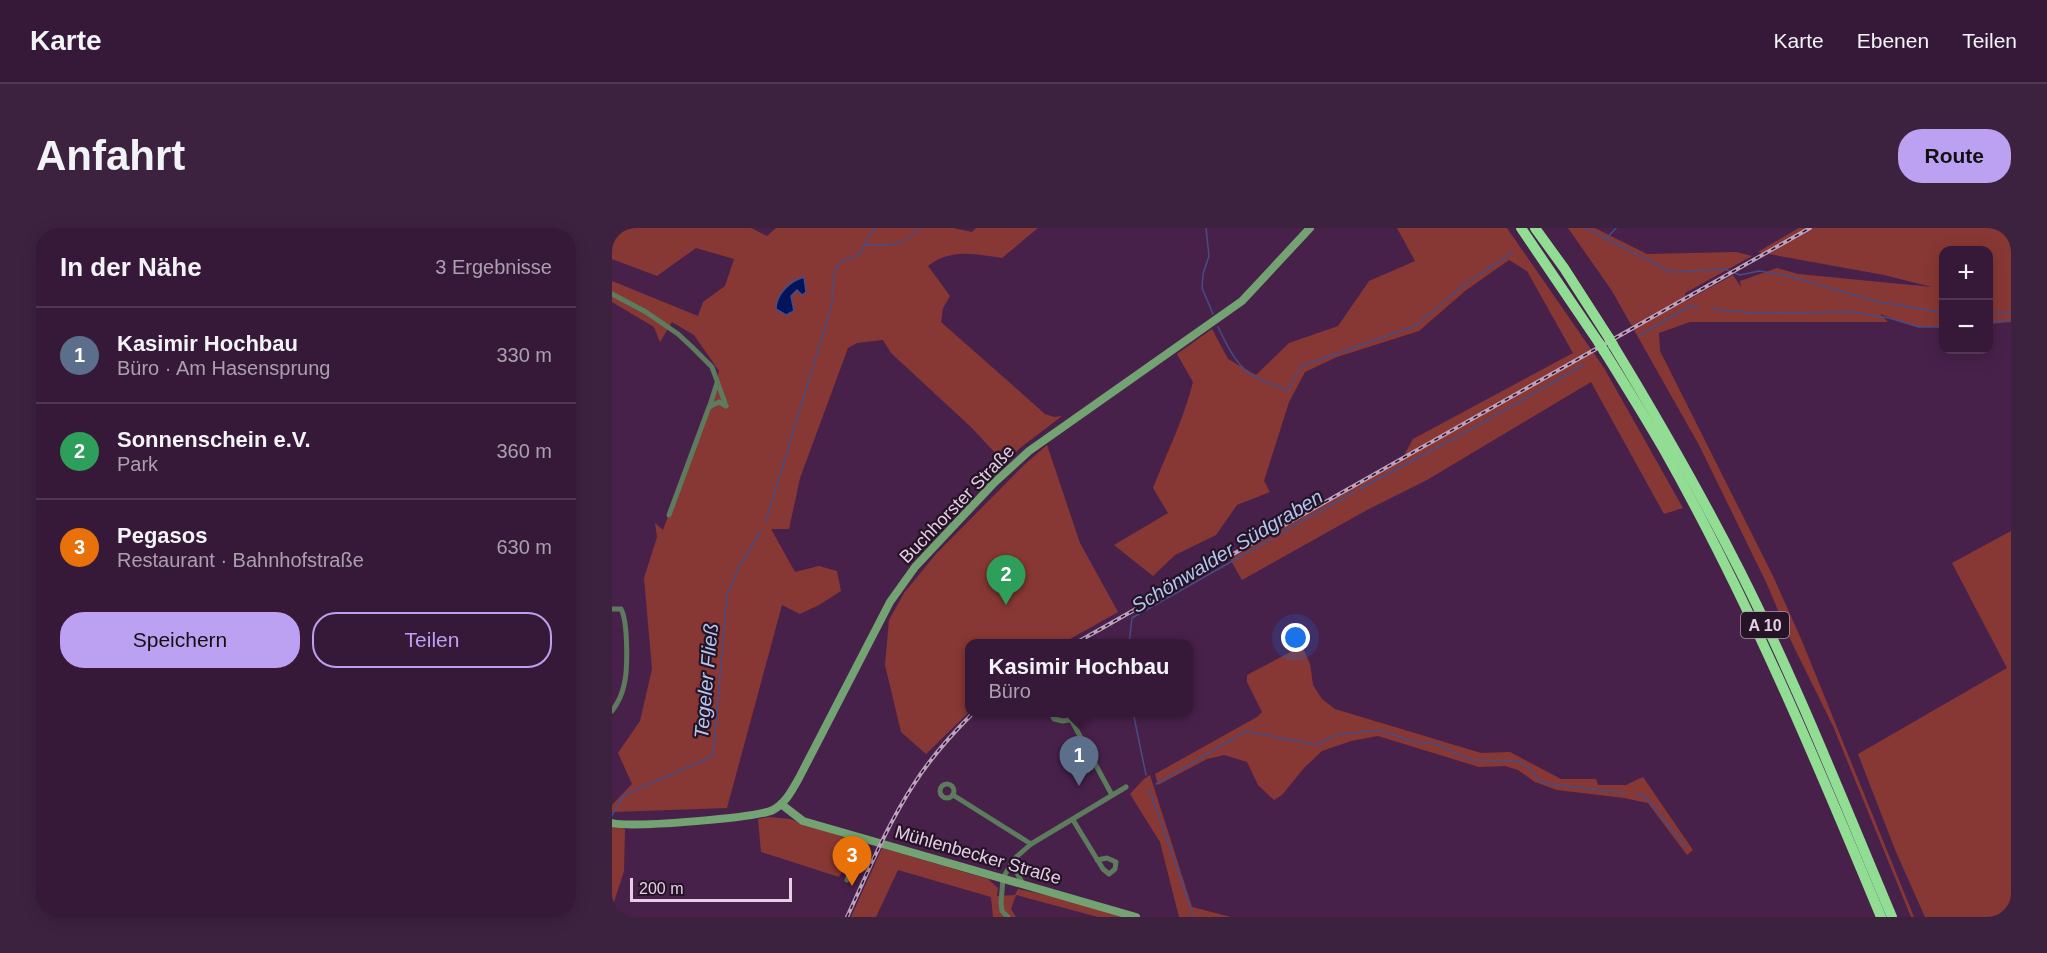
<!DOCTYPE html>
<html lang="de">
<head>
<meta charset="utf-8">
<style>
  :root { --surface:#361938; --page:#3d2240; --text:#f1f3f6; --muted:#aaa0ae; --line:#503853; --accent:#bca0f2 }
  body { margin:0; font-family:Arial,sans-serif; background:var(--page); color:var(--text) }
  .controls { position:absolute; right:18px; top:18px; display:grid; overflow:hidden; border-radius:12px; box-shadow:0 3px 15px #0003 }
  .controls button { width:54px; height:54px; display:grid; place-items:center; padding:0; border:0; border-bottom:2px solid var(--line); background:var(--surface); color:var(--text); font:30px sans-serif }
  .scale { position:absolute; left:18px; bottom:15px; width:162px; box-sizing:border-box; padding-left:6px; border:3px solid #e6cee7; border-top:0; font-size:16px; line-height:21px; white-space:nowrap; color:#e6cee7; -webkit-text-stroke:4px #251326; paint-order:stroke }
  .you { position:absolute; left:684px; top:410px; width:21px; height:21px; margin:-15px; border:4px solid #fff; border-radius:50%; background:#1a73e8; box-shadow:0 0 0 9px #1a73e833 }
  .badge { display:grid; place-items:center; width:39px; height:39px; border-radius:50%; background:var(--accent); color:#fff; font-size:20px; font-weight:700 }
  .pin { position:absolute; translate:-50% -50px; filter:drop-shadow(0 2px 3px #0008) }
  .pin::after { content:''; position:absolute; top:32px; width:21px; height:18px; background:inherit; clip-path:polygon(0 0,100% 0,50% 100%) }
  .popup { position:absolute; left:353px; top:411px; width:228px; height:78px; box-sizing:border-box; display:grid; place-content:center; border-radius:12px; background:var(--surface); filter:drop-shadow(0 2px 4px #0005); font-size:20px; white-space:nowrap; color:var(--muted) }
  .popup b { font-size:22px; color:var(--text) }
  .popup::after { content:''; position:absolute; left:50%; top:100%; margin-left:-12px; border:12px solid transparent; border-top-color:var(--surface) }
  .list { margin:0; padding:0; list-style:none }
  h2 { display:flex; justify-content:space-between; align-items:center; height:78px; margin:0; padding:0 24px; font-size:26px }
  h2 small { font-size:20px; font-weight:400; color:var(--muted) }
  .list li { display:grid; grid-template-columns:39px 1fr auto; gap:18px; align-items:center; box-sizing:border-box; height:96px; padding:0 24px; border-top:2px solid var(--line) }
  .list b { display:block; font-size:22px; white-space:nowrap }
  .list p { margin:0; font-size:20px; white-space:nowrap; color:var(--muted) }
  .list em { font-size:20px; font-style:normal; color:var(--muted) }
  .actions { display:flex; gap:12px; padding:18px 24px }
  .actions a { flex:1; padding:14px 0; border:2px solid var(--accent); border-radius:24px; text-align:center; font-size:21px; color:var(--accent) }
  .actions .main { background:var(--accent); color:#111 }
  .map { position:relative; flex:none; width:1399px; height:689px; overflow:hidden; border-radius:24px }
  header { display:flex; align-items:center; gap:36px; box-sizing:border-box; height:84px; padding:0 30px; background:var(--surface); border-bottom:2px solid var(--line) }
  header strong { font-size:28px }
  nav { display:flex; gap:33px; margin-inline-start:auto; font-size:21px }
  .intro { display:flex; align-items:center; justify-content:space-between; box-sizing:border-box; height:144px; padding:0 36px }
  h1 { margin:0; font-size:42px }
  .button { padding:15px 27px; border-radius:24px; background:var(--accent); color:#111; font-size:21px; font-weight:700 }
  main { display:flex; gap:36px; padding:0 36px }
  aside { flex:1; background:var(--surface); border-radius:24px; box-shadow:0 3px 15px #0003 }
  .map>svg:first-child { display:block }
  .green { fill:#883834 }
  .water { fill:#03145b; stroke:#474c85; stroke-width:1.5 }
  .lines { fill:none; stroke-linecap:round; stroke-linejoin:round }
  .stream { stroke:#474c85; stroke-width:1.5 }
  .street { stroke:#5d7b5d; stroke-width:5 }
  .secondary { stroke:#73a373; stroke-width:8 }
  .highway { stroke:#91dd94; stroke-width:10 }
  .rail-casing { stroke:#bea2bf; stroke-width:4 }
  .rail { stroke:#251326; stroke-width:1.5; stroke-dasharray:4.5; stroke-linecap:butt }
  .highway-bridge { stroke:#91dd94; stroke-width:10 }
  .labels { text-anchor:middle; dominant-baseline:central; stroke-width:4.5; stroke-linejoin:round; paint-order:stroke }
  .shield { fill:#251326; stroke:#ac96ad; stroke-width:1.5 }
  .shield-label { font-size:16px; font-weight:bold; fill:#e6cee7 }
  .street-label { font-size:18px; fill:#e6cee7; stroke:#251326 }
  .water-label { font-size:20px; font-style:italic; fill:#b2c6f0; stroke:#251326 }
</style>
</head>
<body>
<header>
<strong>Karte</strong>
<nav><a>Karte</a><a>Ebenen</a><a>Teilen</a></nav>
</header>
<div class="intro"><h1>Anfahrt</h1><a class="button">Route</a></div>
<main>
<aside>
<h2>In der Nähe<small>3 Ergebnisse</small></h2>
<ul class="list">
<li><span class="badge" style="background:#5c6f8a">1</span><div><b>Kasimir Hochbau</b><p>Büro · Am Hasensprung</p></div><em>330 m</em></li>
<li><span class="badge" style="background:#2e9e5b">2</span><div><b>Sonnenschein e.V.</b><p>Park</p></div><em>360 m</em></li>
<li><span class="badge" style="background:#e8710a">3</span><div><b>Pegasos</b><p>Restaurant · Bahnhofstraße</p></div><em>630 m</em></li>
</ul>
<div class="actions"><a class="main">Speichern</a><a>Teilen</a></div>
</aside>
<div class="map">
<svg width="1399" height="689" viewBox="0 0 1399 689">
  <rect width="100%" height="100%" fill="#48214b"/>
  <g class="green">
    <path d="M0,0H139L155,8L164,0H341L360,4L364,0H426L390,30C364,26 338,20 316,38L338,68L331,80L329,94L433,186L442,189L450,188L408,220L385,243L384,226L360,200L279,125L271,112L245,115L236,120L188,250L177,301H159L183,344L207,338L225,343L229,363L207,377L188,386L170,377L115,580L0,584V577L20,556L6,525L28,493L40,441L32,350L45,309L43,295L51,302L97,179L107,143L82,107L60,94L48,114L42,99L0,74V53L86,88L91,74L113,58L122,31L84,20L45,48L0,31Z"/>
    <path d="M785,0H895L992,140L1071,280L1052,286L979,154L815,252L755,282L630,352L618,331L789,233L801,211L961,125L915,43L897,32L853,63L807,103L725,129L693,144L677,174L652,253L658,264L625,277L604,307L563,327L541,348L502,317L556,285L541,260C555,224 572,191 581,154L565,126L600,101L616,131L644,147L677,115L726,98L757,53L803,33Z"/>
    <polygon points="956,0 983,0 1035,26 1124,24 1140,28 1073,65 1074,73 1121,47 1129,59 1128,53 1165,40 1186,46 1320,59 1272,47 1146,24 1187,0 1399,0 1399,94 1377,96 1376,22 1332,22 1331,100 1305,99 1268,86 1276,94 1078,94 1047,105 1048,123 1161,348 1190,413 1302,689 1299,689 1221,498 1179,413 1154,354 1087,217 1000,63"/>
    <polygon points="435,217 468,315 506,384 451,415 358,416 357,484 314,526 289,504 273,437 277,392 292,365 324,326 412,237"/>
    <polygon points="1399,303 1399,689 1313,689 1284,624 1246,526 1395,440 1340,335"/>
    <polygon points="690,418 698,436 701,457 710,471 723,481 869,525 898,524 949,551 984,551 986,557 1014,557 1031,549 1081,622 1075,627 1036,575 1012,570 945,562 923,554 906,542 893,538 867,539 766,508 739,513 710,523 692,540 670,567 662,572 646,557 635,534 612,527 595,531 546,557 543,546 645,489 650,484 635,454 635,447"/>
    <polygon points="538,547 580,679 619,689 567,689 548,614 518,566 532,551"/>
    <polygon points="157,589 178,591 246,614 227,649 149,624 146,591"/>
    <polygon points="0,597 13,601 12,643 0,680"/>
    <polygon points="270,620 376,651 386,660 385,668 403,667 406,661 465,674 514,689 486,689 404,667 399,681 404,689 381,689 379,669 286,642 264,689 239,689"/>
  </g>
  <path class="water" d="M192,49L194,64L190,67L185,62L179,68L182,83L174,87L164,81C164,66 178,53 192,49Z"/>
  <g class="lines">
    <g class="stream">
      <polyline points="594,0 597,28 591,46 590,60 601,86"/>
      <polyline points="974,0 1059,44 1112,41 1128,47 1147,43 1173,47 1263,73 1332,85"/>
      <polyline points="994,11 1004,0"/>
      <polyline points="252,17 277,17 290,14 309,0"/>
      <polyline points="1100,81 1139,85 1239,84 1277,90 1307,99 1332,98"/>
      <polyline points="1376,86 1399,84"/>
      <polyline points="1376,93 1399,92"/>
      <path d="M606,99C626,140 632,148 676,162L689,138L803,98L853,56L901,24"/>
      <polyline points="1028,107 1078,78 1086,79"/>
      <polyline points="748,261 870,195 971,137"/>
      <path d="M154,293L220,76C221,63 218,38 233,32C238,30 245,29 249,24C256,14 252,10 264,0"/>
      <polyline points="517,416 520,390 742,264"/>
      <polyline points="521,484 534,547"/>
      <polyline points="544,556 634,503 704,517 725,507 767,502 800,513 824,516 859,532 906,533 917,540 926,551 931,555 1013,565"/>
      <polyline points="537,560 582,689"/>
      <polyline points="1023,566 1033,568 1074,619"/>
      <polyline points="0,587 12,567 101,528 115,367 128,337 149,303"/>
    </g>
    <g class="street">
      <polyline points="0,66 34,84 66,106 80,119 100,139 114,178"/>
      <polyline points="98,177 105,155"/>
      <polyline points="57,287 97,179 107,174 114,178"/>
      <path d="M0,381H9C16,393 16,443 12,457C10,467 6,475 0,483"/>
      <polyline points="439,484 442,491 451,493 457,492"/>
      <polyline points="455,484 500,567"/>
      <circle cx="335" cy="563" r="7"/>
      <polyline points="341,567 419,616"/>
      <polyline points="461,592 491,641 497,646 503,641 504,634 495,630 485,632"/>
      <polyline points="402,631 404,643 411,656"/>
      <polyline points="235,652 253,611"/>
      <polyline points="396,689 390,683 389,675 391,650 402,631 419,616 514,559"/>
    </g>
    <g class="secondary">
      <polyline points="169,576 191,593 524,689"/>
      <path d="M0,595C19,600 143,590 161,582C174,575 180,562 187,550L278,374L303,339L333,307L382,255L417,223L630,73L698,0"/>
    </g>
    <g class="highway">
      <polyline points="909,0 987,115"/>
      <polyline points="923,0 952,40 997,110"/>
      <path d="M1001,117C1046,191 1089,266 1128,343C1185,456 1231,573 1280,689"/>
      <path d="M992,123C1012,155 1032,187 1051,220C1136,370 1203,530 1269,689"/>
    </g>
    <defs>
      <g id="rail">
        <polyline points="462,416 1198,0"/>
        <path d="M235,689C256,644 275,597 302,556C319,529 340,506 362,484"/>
      </g>
    </defs>
    <use href="#rail" class="rail-casing"/>
    <use href="#rail" class="rail"/>
    <g class="highway-bridge">
      <polyline points="997,110 1001,117"/>
      <polyline points="987,115 992,123"/>
    </g>
  </g>
  <g class="labels">
    <rect class="shield" x="1129" y="384" width="48" height="26" rx="4.5"/>
    <g class="shield-label">
      <text x="1153" y="397">A 10</text>
    </g>
    <g class="street-label">
      <text transform="translate(345 276) rotate(-46)">Buchhorster Straße</text>
      <text transform="translate(366 627) rotate(16)">Mühlenbecker Straße</text>
    </g>
    <g class="water-label">
      <text transform="translate(615 323) rotate(-31)">Schönwalder Südgraben</text>
      <text transform="translate(94 453) rotate(-85)">Tegeler Fließ</text>
    </g>
  </g>
</svg>
<div class="controls">
<button>+</button>
<button>−</button>
</div>
<div class="scale">200 m</div>
<div class="you"></div>
<div class="pin badge" style="left:467px;top:558px;background:#5c6f8a">1</div>
<div class="popup"><b>Kasimir Hochbau</b>Büro</div>
<div class="pin badge" style="left:394px;top:377px;background:#2e9e5b">2</div>
<div class="pin badge" style="left:240px;top:658px;background:#e8710a">3</div>
</div>
</main>
</body>
</html>
